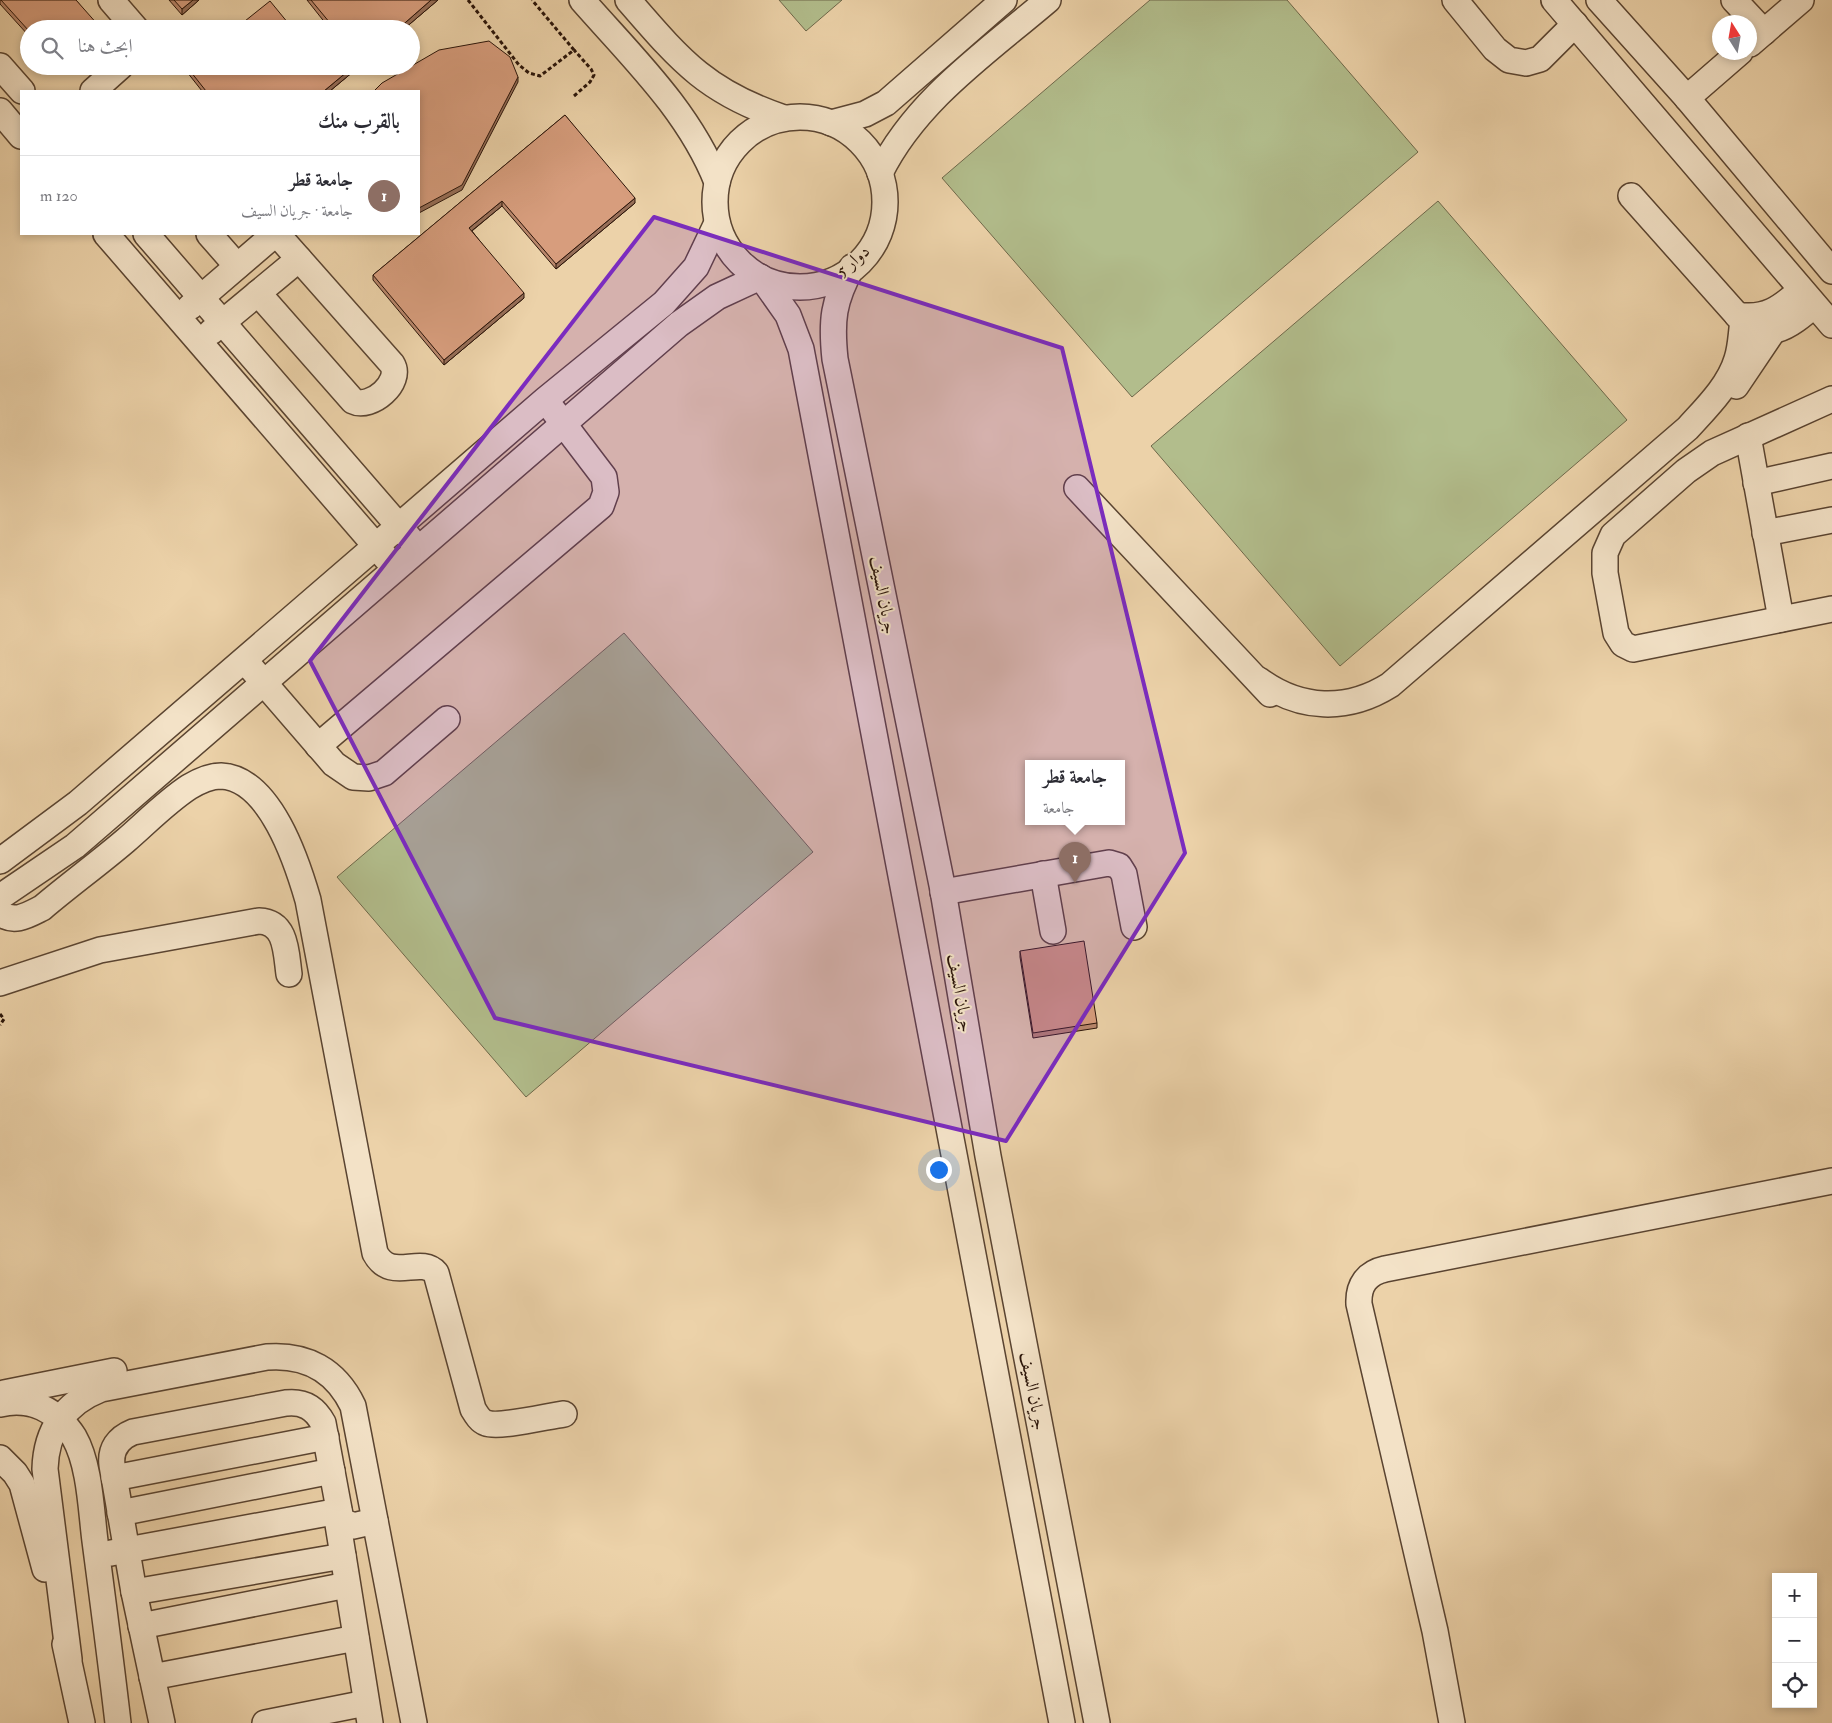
<!DOCTYPE html>
<html lang="ar">
<head>
<meta charset="utf-8">
<style>
  :root { --surface:#fff; --page:#f7f7f7; --text:#2b2b33; --muted:#7c7c81; --line:#e1e1e2; --accent:#8f2418 }
  body { margin:0; font-family:"IM FELL Double Pica",Amiri,serif; background:var(--page); color:var(--text); direction:rtl }
  .controls { position:absolute; right:15px; bottom:15px; display:grid; overflow:hidden; border-radius:0px; box-shadow:0 2px 8px #0003 }
  .controls button { width:45px; height:45px; display:grid; place-items:center; padding:0; border:0; border-bottom:1px solid var(--line); background:var(--surface); color:var(--text); font:25px sans-serif }
  .compass { position:absolute; left:1712px; top:15px; width:45px; height:45px; border-radius:50%; background:var(--surface); box-shadow:0 2px 8px #0003; rotate:349deg }
  .you { position:absolute; left:938px; top:1169px; width:18px; height:18px; margin:-12px; border:4px solid #fff; border-radius:50%; background:#1a73e8; box-shadow:0 0 0 8px #1a73e833 }
  .badge { display:grid; place-items:center; width:32px; height:32px; border-radius:50%; background:var(--accent); color:#fff; font-size:16px; font-weight:700 }
  .pin { position:absolute; translate:-50% -41px; filter:drop-shadow(0 1px 2px #0008) }
  .pin::after { content:''; position:absolute; top:26px; width:18px; height:15px; background:inherit; clip-path:polygon(0 0,100% 0,50% 100%) }
  .popup { position:absolute; left:1025px; top:760px; width:100px; height:65px; box-sizing:border-box; display:grid; place-content:center; border-radius:0px; background:var(--surface); filter:drop-shadow(0 1px 4px #0005); font-size:16px; white-space:nowrap; color:var(--muted) }
  .popup b { font-size:19px; color:var(--text) }
  .popup::after { content:''; position:absolute; left:50%; top:100%; margin-left:-10px; border:10px solid transparent; border-top-color:var(--surface) }
  .list { margin:0; padding:0; list-style:none }
  h2 { display:flex; justify-content:space-between; align-items:center; height:65px; margin:0; padding:0 20px; font-size:21px }
  h2 small { font-size:16px; font-weight:400; color:var(--muted) }
  .list li { display:grid; grid-template-columns:32px 1fr auto; gap:15px; align-items:center; box-sizing:border-box; height:80px; padding:0 20px; border-top:1px solid var(--line) }
  .list b { display:block; font-size:19px; white-space:nowrap }
  .list p { margin:0; font-size:16px; white-space:nowrap; color:var(--muted) }
  .list em { font-size:16px; font-style:normal; color:var(--muted) }
  .icon { flex:none; width:28px; height:28px; fill:none; stroke:currentColor; stroke-width:2; stroke-linecap:round; stroke-linejoin:round }
  .map { position:relative; flex:none; width:1832px; height:1723px; overflow:hidden; direction:ltr }
  .search { position:absolute; background:var(--surface); box-shadow:0 2px 8px #0003; left:20px; top:20px; width:400px; height:55px; display:flex; align-items:center; gap:12px; box-sizing:border-box; padding:0 18px; border-radius:28px; color:var(--muted); font-size:19px }
  .panel { position:absolute; background:var(--surface); box-shadow:0 2px 8px #0003; left:20px; top:90px; width:400px; height:145px; border-radius:0px; direction:rtl }
  .map>svg:first-child { display:block }
  .green { fill:#b2bd8c; stroke:#6e684a }
  .lines { fill:none; stroke-linecap:round; stroke-linejoin:round }
  .minor-casing { stroke:#5a4431; stroke-width:28 }
  .path { stroke:#2a1409; stroke-width:3; stroke-dasharray:4 2.5; stroke-linecap:butt }
  .minor { stroke:#f3e2c7; stroke-width:25 }
  .wall { fill:#b9876c; stroke:#2a1409 }
  .shaded-wall { fill:#966e58; stroke:#2a1409 }
  .building { fill:#d79d7d; stroke:#2a1409 }
  .marked { fill:#7b2cbf; fill-opacity:0.2; stroke:#7b2cbf; stroke-width:4; stroke-linejoin:round }
  .labels { text-anchor:middle; dominant-baseline:central; stroke-width:4; stroke-linejoin:round; paint-order:stroke }
  .street-label { font-size:18px; fill:#2a1409; stroke:#f3e2c7 }
</style>
</head>
<body>
<div class="map">
<svg width="1832" height="1723" viewBox="0 0 1832 1723">
  <rect width="100%" height="100%" fill="#ecd2a9"/>
  <filter id="stains"><feTurbulence type="fractalNoise" baseFrequency=".004" numOctaves="4"/><feColorMatrix values="0 0 0 0 .2 0 0 0 0 .09 0 0 0 0 .02 0 0 0 .5 -.17"/></filter>
  <radialGradient id="worn" r=".72"><stop offset=".6" stop-color="#630" stop-opacity="0"/><stop offset="1" stop-color="#630" stop-opacity=".3"/></radialGradient>
  <g class="green">
    <polygon points="779,0 842,0 806,31"/>
    <polygon points="1150,0 1287,0 1418,152 1132,397 942,178"/>
    <polygon points="1438,201 1627,420 1340,666 1151,446"/>
    <polygon points="624,633 813,852 526,1097 337,877"/>
  </g>
  <g class="lines">
    <defs>
      <g id="minor">
        <polyline points="111,0 136,29"/>
        <path d="M582,0C632,57 689,111 717,182"/>
        <path d="M628,0C680,60 706,92 784,118"/>
        <polyline points="1455,0 1495,49 1509,60 1526,63 1540,59 1575,24"/>
        <polyline points="1554,0 1832,325"/>
        <polyline points="1599,0 1687,98 1832,271"/>
        <polyline points="1734,0 1764,32"/>
        <polyline points="1750,44 1801,0"/>
        <polyline points="0,66 22,91"/>
        <polyline points="93,91 121,66"/>
        <polyline points="1687,98 1740,52"/>
        <polyline points="0,111 21,136"/>
        <circle cx="800" cy="202" r="85"/>
        <polyline points="831,123 865,114 886,103 1004,0"/>
        <path d="M880,173C916,100 987,52 1048,0"/>
        <path d="M1631,196L1737,315C1766,345 1789,327 1814,305"/>
        <polyline points="106,234 387,559"/>
        <polyline points="146,234 410,539"/>
        <polyline points="209,234 237,266"/>
        <path d="M852,267C833,301 831,321 835,359L942,885L988,1156L1097,1723"/>
        <polyline points="764,281 788,315 801,349 1062,1723"/>
        <path d="M258,293L353,401C371,410 403,382 392,364L277,234"/>
        <polyline points="190,307 275,234"/>
        <path d="M1737,315C1765,320 1781,308 1801,290"/>
        <polyline points="211,332 299,259"/>
        <polyline points="1736,386 1773,331"/>
        <polyline points="1832,399 1712,453 1686,471 1613,535 1605,553 1605,573 1616,633 1623,644 1633,649 1832,609"/>
        <polyline points="1748,436 1781,619"/>
        <polyline points="1756,483 1832,466"/>
        <polyline points="1077,488 1270,694"/>
        <polyline points="1765,533 1832,520"/>
        <polyline points="252,669 334,764 353,777 369,778 384,773 447,719"/>
        <path d="M1259,680C1300,710 1347,712 1390,685L1688,428C1706,408 1729,386 1737,359C1741,347 1741,334 1743,321"/>
        <polyline points="318,746 601,506 606,492 604,477 553,410"/>
        <polyline points="0,861 78,803 545,400 664,303 696,267 717,223"/>
        <polyline points="1043,874 1053,931"/>
        <polyline points="943,892 1109,863 1119,866 1124,874 1134,927"/>
        <polyline points="0,897 75,846 679,324 717,297 760,277"/>
        <path d="M0,913C14,924 28,915 42,908C69,885 98,864 125,841C146,823 166,802 189,787C199,781 209,776 221,776C270,778 297,862 308,900L375,1253C391,1283 420,1255 436,1273L473,1409C476,1414 480,1421 486,1423C499,1428 548,1416 564,1414"/>
        <path d="M0,983L100,950L259,921C287,922 286,953 289,974"/>
        <polyline points="4,1393 114,1371"/>
        <path d="M0,1404C31,1397 57,1410 74,1437C90,1465 91,1510 95,1541C103,1602 111,1662 118,1723"/>
        <polyline points="0,1458 15,1473 22,1484 45,1569"/>
        <polyline points="114,1478 326,1437"/>
        <polyline points="336,1512 370,1723"/>
        <polyline points="120,1513 332,1471"/>
        <polyline points="111,1553 339,1511"/>
        <polyline points="134,1592 343,1556"/>
        <polyline points="141,1626 347,1585"/>
        <polyline points="65,1644 82,1723"/>
        <path d="M69,1659L45,1469C46,1430 65,1403 101,1389L267,1357C306,1354 336,1370 353,1406L414,1723"/>
        <polyline points="152,1677 356,1638"/>
        <path d="M162,1723L134,1592L112,1465C110,1449 118,1438 133,1432L286,1403C303,1401 315,1408 323,1423L341,1520L353,1526L375,1521"/>
        <polyline points="265,1723 366,1703"/>
        <path d="M1452,1723L1435,1631L1359,1304C1358,1285 1367,1273 1385,1269L1832,1181"/>
      </g>
    </defs>
    <use href="#minor" class="minor-casing"/>
    <g class="path">
      <polyline points="468,0 519,65 529,73 540,76 574,50 532,0"/>
      <polyline points="574,96 590,82 594,75 591,69 574,50"/>
      <polyline points="0,1014 4,1019 0,1025"/>
    </g>
    <use href="#minor" class="minor"/>
  </g>
  <g class="wall">
    <polygon points="0,0 76,0 99,29 29,29 29,36 0,4"/>
    <polygon points="169,0 199,0 182,15"/>
    <polygon points="307,0 438,0 404,29 330,29"/>
    <polygon points="360,66 330,91 202,91 187,72 187,67"/>
    <polygon points="565,115 635,203 556,269 502,206 472,231 524,298 444,365 373,280 373,275"/>
    <polygon points="1020,951 1097,1023 1097,1028 1033,1038 1020,957"/>
  </g>
  <g class="shaded-wall">
    <polygon points="193,0 199,0 182,15 182,9"/>
    <polygon points="431,0 438,0 404,29 398,29"/>
    <polygon points="354,66 360,66 330,91 324,91"/>
    <polygon points="518,77 518,82 462,190 419,213 419,208"/>
    <polygon points="635,198 635,203 556,269 556,264"/>
    <polygon points="502,201 502,206 469,233 469,228"/>
    <polygon points="524,293 524,298 444,365 444,360"/>
  </g>
  <g class="building">
    <polygon points="1,0 76,0 99,26 96,29 29,29 29,31"/>
    <polygon points="174,0 193,0 182,9"/>
    <polygon points="311,0 431,0 398,29 335,29"/>
    <polygon points="270,1 293,29 235,29"/>
    <polygon points="489,41 510,57 518,77 462,185 419,208 419,91 374,91 382,83 439,50"/>
    <polygon points="188,66 354,66 324,91 206,91 187,67"/>
    <polygon points="565,115 635,198 556,264 502,201 469,228 524,293 444,360 373,275"/>
    <polygon points="1084,941 1097,1023 1033,1033 1020,951"/>
  </g>
  <path class="marked" d="M654,217L1062,348L1185,853L1006,1141L495,1018L310,661Z"/>
  <g class="labels">
    <g class="street-label">
      <text transform="translate(853 261) rotate(-41)">دوار 5</text>
      <text transform="translate(883 595) rotate(79)">جريان السيف</text>
      <text transform="translate(960 993) rotate(80)">جريان السيف</text>
      <text transform="translate(1033 1391) rotate(79)">جريان السيف</text>
    </g>
  </g>
  <rect width="100%" height="100%" filter="url(#stains)"/>
  <rect width="100%" height="100%" fill="url(#worn)"/>
</svg>
<div class="controls">
<button>+</button>
<button>−</button>
<button><svg class="icon" aria-label="locate" viewBox="0 0 24 24"><circle cx="12" cy="12" r="6"/><path d="M12 2v4M12 18v4M2 12h4M18 12h4"/></svg></button>
</div>
<svg class="compass" viewBox="-18 -18 36 36"><path d="M0-13l5 13h-10z" fill="#e53935"/><path d="M0 13l5-13h-10z" fill="#7c7c81"/></svg>
<div class="you"></div>
<div class="pin badge" style="left:1075px;top:883px;background:#8d6e63">1</div>
<div class="popup"><b>جامعة قطر</b>جامعة</div>
<div class="search"><svg class="icon" aria-label="search" viewBox="0 0 24 24"><circle cx="10" cy="10" r="6"/><path d="M15 15l6 6"/></svg>ابحث هنا</div>
<section class="panel">
<h2>بالقرب منك<small></small></h2>
<ul class="list">
<li><span class="badge" style="background:#8d6e63">1</span><div><b>جامعة قطر</b><p>جامعة · جريان السيف</p></div><em>120 m</em></li>
</ul>
</section>
</div>
</body>
</html>
